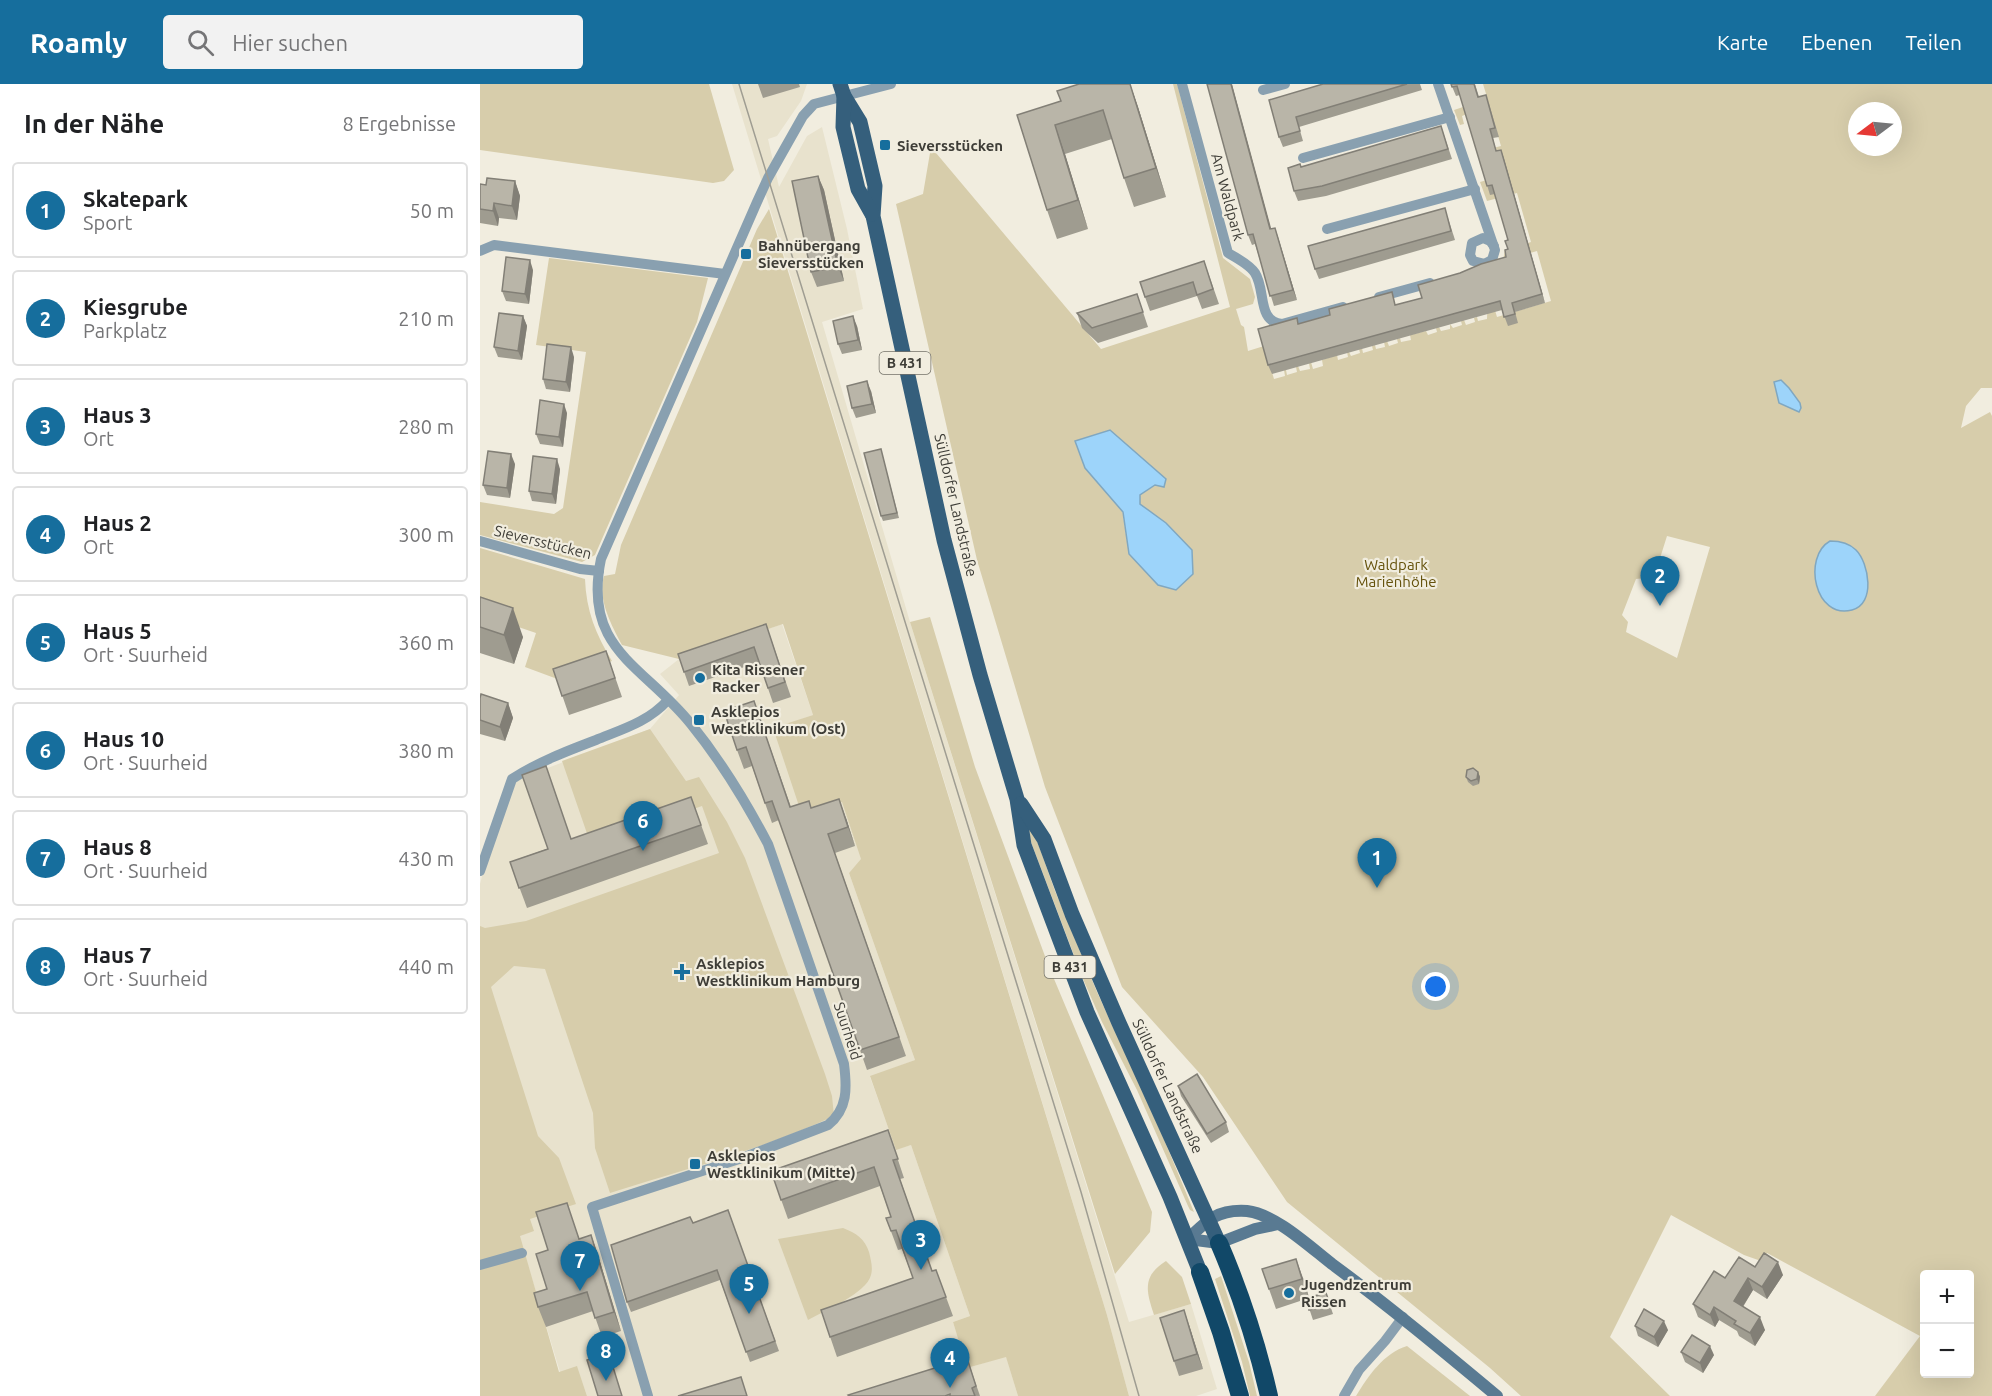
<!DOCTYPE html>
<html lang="de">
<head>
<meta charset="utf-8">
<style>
  :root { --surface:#fff; --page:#f2f2f2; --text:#202124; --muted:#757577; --line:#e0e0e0; --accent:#166e9d }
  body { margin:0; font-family:Ubuntu,sans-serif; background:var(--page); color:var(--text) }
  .controls { position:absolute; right:18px; bottom:18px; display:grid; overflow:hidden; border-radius:6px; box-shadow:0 6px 24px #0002 }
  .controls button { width:54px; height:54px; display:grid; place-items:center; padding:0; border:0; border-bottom:2px solid var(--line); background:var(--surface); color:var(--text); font:30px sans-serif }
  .compass { position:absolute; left:1368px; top:18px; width:54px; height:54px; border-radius:50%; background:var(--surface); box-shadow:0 6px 24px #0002; rotate:254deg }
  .you { position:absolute; left:956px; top:903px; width:21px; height:21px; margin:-15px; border:4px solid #fff; border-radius:50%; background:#1a73e8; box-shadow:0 0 0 9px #1a73e833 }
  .badge { display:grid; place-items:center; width:39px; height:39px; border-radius:50%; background:var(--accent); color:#fff; font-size:20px; font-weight:700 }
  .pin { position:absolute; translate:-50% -50px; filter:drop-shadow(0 2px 3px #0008) }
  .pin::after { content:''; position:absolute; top:32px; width:21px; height:18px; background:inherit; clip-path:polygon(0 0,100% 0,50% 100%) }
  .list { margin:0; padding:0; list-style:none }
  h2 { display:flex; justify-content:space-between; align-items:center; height:78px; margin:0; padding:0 24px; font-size:26px }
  h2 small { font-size:20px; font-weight:400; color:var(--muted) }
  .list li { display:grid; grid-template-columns:39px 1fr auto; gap:18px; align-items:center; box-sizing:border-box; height:96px; margin:0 12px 12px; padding:0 12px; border:2px solid var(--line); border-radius:6px }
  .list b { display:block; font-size:22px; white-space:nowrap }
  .list p { margin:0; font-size:20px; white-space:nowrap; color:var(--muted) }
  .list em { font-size:20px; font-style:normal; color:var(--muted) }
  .icon { flex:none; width:33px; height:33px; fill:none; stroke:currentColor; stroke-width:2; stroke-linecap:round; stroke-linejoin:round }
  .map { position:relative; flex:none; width:1512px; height:1312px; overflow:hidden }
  header { display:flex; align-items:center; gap:36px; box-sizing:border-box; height:84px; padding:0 30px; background:var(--accent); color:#fff }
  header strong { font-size:28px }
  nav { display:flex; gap:33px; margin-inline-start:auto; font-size:21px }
  .search { width:420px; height:54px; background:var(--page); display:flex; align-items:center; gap:15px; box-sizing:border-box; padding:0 21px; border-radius:6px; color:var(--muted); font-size:22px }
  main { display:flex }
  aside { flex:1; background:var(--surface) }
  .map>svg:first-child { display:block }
  .built { fill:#e8e2cd }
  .green { fill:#d7cdab; fill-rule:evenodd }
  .water { fill:#9dd4fa; stroke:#80a7c0; stroke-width:1.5 }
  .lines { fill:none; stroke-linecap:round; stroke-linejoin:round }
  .street { stroke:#89a0b0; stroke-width:10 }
  .secondary { stroke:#597a92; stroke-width:12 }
  .primary { stroke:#355f7c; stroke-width:15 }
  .highway { stroke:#114868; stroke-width:18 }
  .tram { stroke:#9f9d92; stroke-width:1.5 }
  .wall { fill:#9f9c90 }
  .shaded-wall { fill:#827f76 }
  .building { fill:#b9b5a8; stroke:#827f76; stroke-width:1.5 }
  .poi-dot { fill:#166e9d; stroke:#f1eddf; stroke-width:2 }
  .labels { text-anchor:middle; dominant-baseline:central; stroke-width:4.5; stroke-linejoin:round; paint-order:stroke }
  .shield { fill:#f1eddf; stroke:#747269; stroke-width:1.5 }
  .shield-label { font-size:14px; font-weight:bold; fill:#3e3d37 }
  .poi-label { font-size:15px; font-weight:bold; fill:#3e3d37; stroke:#f1eddf; text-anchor:start }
  .street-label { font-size:15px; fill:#3e3d37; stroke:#f1eddf }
  .park-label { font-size:15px; fill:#65520c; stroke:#f1eddf }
</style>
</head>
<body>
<header>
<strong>Roamly</strong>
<div class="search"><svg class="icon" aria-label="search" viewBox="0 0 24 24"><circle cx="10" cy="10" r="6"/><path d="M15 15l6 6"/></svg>Hier suchen</div>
<nav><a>Karte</a><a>Ebenen</a><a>Teilen</a></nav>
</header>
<main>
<aside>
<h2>In der Nähe<small>8 Ergebnisse</small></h2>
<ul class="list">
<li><span class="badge">1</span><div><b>Skatepark</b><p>Sport</p></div><em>50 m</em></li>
<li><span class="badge">2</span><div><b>Kiesgrube</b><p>Parkplatz</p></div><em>210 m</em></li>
<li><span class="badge">3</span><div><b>Haus 3</b><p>Ort</p></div><em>280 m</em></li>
<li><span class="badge">4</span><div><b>Haus 2</b><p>Ort</p></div><em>300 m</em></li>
<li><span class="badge">5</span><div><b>Haus 5</b><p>Ort · Suurheid</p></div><em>360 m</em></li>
<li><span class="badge">6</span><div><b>Haus 10</b><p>Ort · Suurheid</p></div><em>380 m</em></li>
<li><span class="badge">7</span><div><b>Haus 8</b><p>Ort · Suurheid</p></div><em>430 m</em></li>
<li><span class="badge">8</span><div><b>Haus 7</b><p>Ort · Suurheid</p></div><em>440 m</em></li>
</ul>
</aside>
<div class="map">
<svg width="1512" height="1312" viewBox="0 0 1512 1312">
  <rect width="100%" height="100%" fill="#f1eddf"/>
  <g class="built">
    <polygon points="252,0 327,0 321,17 297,52 288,55 299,103 327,52 342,43 367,145 383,225 342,238 430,538 649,1238 711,1220 737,1305 716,1312 649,1312 627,1231"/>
    <polygon points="302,540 333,631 293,645 362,717 382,775 369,789 435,976 390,993 416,1065 431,1061 490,1232 473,1238 488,1284 526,1272 538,1312 107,1312 97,1283 80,1288 0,1022 0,800 17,735 31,698 170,645 199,611 180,590 199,575"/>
  </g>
  <g class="green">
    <polygon points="0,0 229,0 254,86 244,97 233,99 0,66"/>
    <path d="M693,0H697L743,174L770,195L775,213L773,220L756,225L761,241L764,243L768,267L784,262L794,295L805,292L804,286H806L807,291L817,288L816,283L818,282L820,287L830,285L829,279L831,278L833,285L843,282L842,276L857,271L858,276L868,273L867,268H869L871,272L880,269L879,265L882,264L883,269L893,266L892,262L895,261L896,265L905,263L904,258L907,257L909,262L918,259L917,255L920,254L921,258L931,256L930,251L946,247L948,251L957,248L956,244L959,243L961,247L970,245V240L973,244L982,241L981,237L984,236L986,241L995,238L994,234L997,233L998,237L1007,235L1008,203L1017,233L1071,217L1057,167L1023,177L1025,166L1051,158L1037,109L1007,117L1000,98L1028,90L1024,75L1013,64L1021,62L1009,21L982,32L984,40L980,41L974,26L983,23V20L1007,13L1003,0H1512V304H1501L1486,322L1481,344L1510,328L1512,332V1312H1395L1440,1252L1287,1169L1281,1177L1264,1171L1191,1131L1130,1253L1190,1312H1041L1010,1284L807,1118L723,993L642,903L565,703L497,476L416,120L443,110L451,63L621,265L750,223ZM1377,27H1413V63H1377ZM630,346L675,401L660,411V421L686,439L649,470ZM1187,452L1230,463L1197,574L1146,548L1148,538L1142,531L1156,495L1165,494L1168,485L1176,487ZM1444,1190H1490V1290H1444Z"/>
    <path d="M289,125L627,1231L649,1312H538L526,1273L487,1284L473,1238L490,1232L431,1061L416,1066L390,992L435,976L369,789L381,775L362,718L322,731L293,644L333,631L303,540L199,575L142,561C132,542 117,515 124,492L135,490L141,461L277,145Z"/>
    <polygon points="69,174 228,194 217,238 115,471 102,478 0,451 0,418 74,430 83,424 106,268 56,261"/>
    <path d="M0,464L105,495C106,526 116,551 132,577L80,596L45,583L56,549L0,530Z"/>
    <polygon points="450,533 495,683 569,883 672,1128 670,1148 635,1190 430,538"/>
    <path d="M170,645L206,697L219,693L247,738L265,774L345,990L352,1012L354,1032C282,1066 205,1085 130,1109L115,1064L113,1029L65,885L34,882L11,903L58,1052L79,1074L96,1120L50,1135L54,1147L40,1152L79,1288L97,1282L107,1312H0V842L5,844L46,837L239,769L222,722L111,761L82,677Z"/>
    <polygon points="546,731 550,737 575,807 617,908 683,1053 714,1128 710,1126 708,1122 657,1006 622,938 603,895 551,758"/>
    <path d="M363,1144C376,1149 385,1155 389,1168C391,1176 393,1184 391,1191C387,1209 344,1227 328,1236L298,1155Z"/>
    <path d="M686,1177L702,1193L711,1220L674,1231C666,1207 662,1192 686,1177Z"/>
    <polygon points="741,1192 769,1278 777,1312 770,1312 762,1278 735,1195"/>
    <path d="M927,1262L990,1312H876C888,1292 904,1269 927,1262Z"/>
  </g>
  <g class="water">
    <polygon points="1301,296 1309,304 1320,319 1321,324 1319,328 1299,319 1294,298"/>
    <polygon points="630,346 686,395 684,403 675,401 660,411 660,420 686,439 712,466 713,490 696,506 678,501 649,470 643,428 605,384 595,357"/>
    <path d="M1350,457C1359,457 1369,459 1376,466C1389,479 1396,520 1372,526C1335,536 1322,473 1350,457Z"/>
  </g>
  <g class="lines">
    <g class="street">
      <path d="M702,0L748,169C757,174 770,181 775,189C786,206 777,238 802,240L863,223"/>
      <polyline points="958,0 1015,166 1012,176 999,183"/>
      <polyline points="783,6 805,0"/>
      <polyline points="823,74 970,33"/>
      <polyline points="847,145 995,105"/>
      <polyline points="0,167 14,161 245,190"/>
      <polyline points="1005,180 993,177 990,171 992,159 1003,154 1010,157 1014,162"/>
      <polyline points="899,213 950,199"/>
      <polyline points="0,457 100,485 119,487"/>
      <path d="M0,787L32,695C58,678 87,667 116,656C143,645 168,638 188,616"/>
      <polyline points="0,1181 42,1169"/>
      <path d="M168,1312L112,1123L262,1074L348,1041C368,1025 367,1004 364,980L288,760C266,718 241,677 211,640C164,581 102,566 121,475L277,118L288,94L323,32L334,20L411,0"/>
      <polyline points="864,1312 879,1286 905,1257 923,1233"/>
    </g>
    <g class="secondary">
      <path d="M708,1155C727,1136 738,1125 767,1127C795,1130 830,1163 852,1180C909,1222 963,1267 1017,1312"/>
      <polyline points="708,1155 739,1159 775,1145 798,1140"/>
    </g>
    <g class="primary">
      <polyline points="360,0 364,12 380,38 395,102 393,132 464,456 500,591 537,715 544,761 607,928 690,1113 720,1188"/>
      <polyline points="364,12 363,43 378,105 392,130"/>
      <polyline points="541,720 564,755 592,830 639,939 739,1159"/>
    </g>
    <g class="highway">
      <path d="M739,1159C760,1208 777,1260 789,1312"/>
      <polyline points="720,1188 741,1248 760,1312"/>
    </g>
    <polyline class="tram" points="259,0 601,1108 659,1312"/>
  </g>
  <g class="wall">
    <polygon points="278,0 319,0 320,3 283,14"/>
    <polygon points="650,0 658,23 686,113 654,123 644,94 632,55 585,70 608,145 577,155 567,126 537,31"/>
    <polygon points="843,0 940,0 942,6 819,43 823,57 803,63 799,53"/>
    <polygon points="971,0 995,0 999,13 1009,20 1019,53 1013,54 1016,67 1021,66 1024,75 1065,219 1035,228 1038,239 1028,242 1022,226 792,290 788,281 819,240 916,221 942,214 980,189 1026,173 1028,156 1015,110 1010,111 980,11 976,12"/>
    <polygon points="961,42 972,75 846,112 818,117 814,107 821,83"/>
    <polygon points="338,92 344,106 364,197 337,203 331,188"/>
    <polygon points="35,97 40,112 37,136 19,134 18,142 0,139 0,100 6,101"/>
    <polygon points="968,134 975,156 839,195 835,185"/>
    <polygon points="795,144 817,216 794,222 775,160 772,161 768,151"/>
    <polygon points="724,177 739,220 722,225 717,212 670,227 665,213"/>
    <polygon points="53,186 49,220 26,217 22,207"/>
    <polygon points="657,210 668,243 618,259 602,244 597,229"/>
    <polygon points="43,232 47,242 42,276 18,273 14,263"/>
    <polygon points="377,242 382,266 362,270 358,260"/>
    <polygon points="94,273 90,308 66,305 63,295"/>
    <polygon points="391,307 396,329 376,334 372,324"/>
    <polygon points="87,329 83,363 60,360 56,350"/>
    <polygon points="402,370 419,434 403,437 401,432"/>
    <polygon points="35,380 30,414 7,411 3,401"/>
    <polygon points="80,385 76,420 52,417 49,407"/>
    <polygon points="0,513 43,553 34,580 0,569"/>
    <polygon points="286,540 311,613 293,619 279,578 209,602 198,570"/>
    <polygon points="126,567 142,613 89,631 73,585"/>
    <polygon points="0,614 28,619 33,634 25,657 0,650"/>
    <polygon points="274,617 311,723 331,724 366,734 375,762 355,769 426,972 387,986 299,736 292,739 272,682 264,685 257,666"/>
    <polygon points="998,688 1000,693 999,700 993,702 988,698 986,693"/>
    <polygon points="211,713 228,760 47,824 30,778"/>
    <polygon points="698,1002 746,1038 749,1048 731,1059 701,1012"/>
    <polygon points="408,1046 424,1094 420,1095 452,1187 456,1186 473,1232 357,1273 341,1226 433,1194 422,1165 418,1166 406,1134 411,1133 400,1102 308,1135 291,1087"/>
    <polygon points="87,1119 99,1155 111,1151 118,1171 141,1247 122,1253 113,1227 66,1243 58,1223 67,1205 68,1166"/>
    <polygon points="248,1126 299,1267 270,1278 240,1196 151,1228 147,1218 213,1139"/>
    <polygon points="1275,1183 1303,1191 1287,1215 1273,1206 1263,1223 1285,1246 1275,1262 1259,1252 1257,1247 1239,1236 1235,1243 1218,1233 1213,1220 1245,1194"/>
    <polygon points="823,1194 829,1213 846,1209 853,1230 833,1236 826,1215 796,1225 789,1205"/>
    <polygon points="709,1241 723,1285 699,1292 694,1277"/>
    <polygon points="1155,1242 1188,1246 1178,1263 1158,1252"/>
    <polygon points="1201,1268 1234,1271 1223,1289 1205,1278"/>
    <polygon points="487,1274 500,1312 369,1312"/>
  </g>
  <g class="shaded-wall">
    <polygon points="650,0 658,23 686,113 676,84"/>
    <polygon points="751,0 752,0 794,155 790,145"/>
    <polygon points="575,41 585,70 608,145 598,116"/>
    <polygon points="1021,66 1024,75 1065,219 1062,210"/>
    <polygon points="338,92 344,106 364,197 358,183"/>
    <polygon points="35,97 40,112 37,136 32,122"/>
    <polygon points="14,119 19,134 18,142 13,127"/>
    <polygon points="795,144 798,153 817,216 813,206"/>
    <polygon points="50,176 53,186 49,220 45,210"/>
    <polygon points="43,232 47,242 42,276 38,267"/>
    <polygon points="373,232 377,242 382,266 378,256"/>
    <polygon points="91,263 94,273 90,308 86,298"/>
    <polygon points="387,297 391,307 396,329 392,320"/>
    <polygon points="84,320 87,329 83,363 79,353"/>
    <polygon points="31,370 35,380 30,414 27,404"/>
    <polygon points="77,375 80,385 76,420 72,410"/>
    <polygon points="33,524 43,553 34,580 24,551"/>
    <polygon points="28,619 33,634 25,657 20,643"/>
    <polygon points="998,688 1000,693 999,700 997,695"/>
    <polygon points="359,715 366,734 375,762 368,743"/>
    <polygon points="111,1151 118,1171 141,1247 134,1228"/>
    <polygon points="816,1175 823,1194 829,1214 822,1195"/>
    <polygon points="1298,1178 1303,1191 1287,1215 1282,1203"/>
    <polygon points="1268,1194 1273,1206 1258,1230 1254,1217"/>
    <polygon points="1234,1223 1239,1236 1235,1243 1230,1231"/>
    <polygon points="704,1226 709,1241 723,1285 717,1270"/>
    <polygon points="1280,1233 1285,1246 1275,1262 1270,1249"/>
    <polygon points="1184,1237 1188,1246 1178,1263 1174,1253"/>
    <polygon points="1230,1262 1234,1271 1223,1289 1220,1279"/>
  </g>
  <g class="building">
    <polygon points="599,0 650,0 676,84 644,94 623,26 575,41 598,116 567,126 537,31 581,17 577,7"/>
    <polygon points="727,0 751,0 790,145 795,144 813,206 790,212 773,150 768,151"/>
    <polygon points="843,0 927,0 816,33 820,47 799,53 789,16"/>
    <polygon points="971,0 994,0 998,13 1006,11 1015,44 1010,45 1016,67 1021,66 1062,210 1032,219 1035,230 1024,233 1020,217 788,281 778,245 817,234 818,240 850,231 849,225 912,208 915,221 942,214 938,201 980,189 1001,180 1026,173 1025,166 1028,165 1025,157 1028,156 1012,101 1007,102 977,2 972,3"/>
    <polygon points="961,42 968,65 842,102 814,107 808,84 820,80 821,83"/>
    <polygon points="338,92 358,183 331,188 312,97"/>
    <polygon points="7,94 35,97 32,122 14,119 13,127 0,125 0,100 6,101"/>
    <polygon points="965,124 971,147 835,185 828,162"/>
    <polygon points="26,173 50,176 45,210 22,207"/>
    <polygon points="724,177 733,205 717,211 713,198 665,213 660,198"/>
    <polygon points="657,210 663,228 612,244 597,229"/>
    <polygon points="19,229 43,232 38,267 14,263"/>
    <polygon points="373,232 378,256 358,260 353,237"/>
    <polygon points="67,260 91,263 86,298 63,295"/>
    <polygon points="387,297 392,320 372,324 367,302"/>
    <polygon points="60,316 84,320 79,353 56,350"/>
    <polygon points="401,365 417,429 401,432 384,369"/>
    <polygon points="8,367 31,370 27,404 3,401"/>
    <polygon points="53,372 77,375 72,410 49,407"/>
    <polygon points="0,513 33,524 24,551 0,543"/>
    <polygon points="286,540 305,598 288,604 274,563 204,588 198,570"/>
    <polygon points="126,567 135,594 82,612 73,585"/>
    <polygon points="1,610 28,619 20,643 0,636 0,614"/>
    <polygon points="274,617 310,723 329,717 331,724 359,715 368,743 348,750 419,953 380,966 292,717 285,719 266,663 257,666 244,627"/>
    <polygon points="66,682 91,755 211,713 221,741 39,804 30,778 68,765 42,691"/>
    <polygon points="993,684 998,688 997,695 991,697 986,693 987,686"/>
    <polygon points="717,990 746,1038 727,1050 698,1002"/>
    <polygon points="408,1046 418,1075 413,1076 452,1187 456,1186 466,1213 350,1253 341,1226 433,1194 416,1146 411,1147 406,1134 411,1133 394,1083 301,1116 291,1087"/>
    <polygon points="87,1119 99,1155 111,1151 134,1228 115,1234 107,1208 58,1223 54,1209 67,1205 56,1170 68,1166 56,1128"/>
    <polygon points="248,1126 295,1257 266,1268 237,1186 147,1218 131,1161 210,1133 213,1139"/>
    <polygon points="1284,1169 1298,1178 1282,1203 1268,1194 1254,1217 1280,1233 1270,1249 1254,1240 1256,1237 1234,1223 1230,1231 1213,1220 1234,1187 1245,1194 1259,1173 1275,1183"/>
    <polygon points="816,1175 822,1195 789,1205 782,1185"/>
    <polygon points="846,1209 850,1220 829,1226 826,1214"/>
    <polygon points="1164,1225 1184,1237 1174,1253 1155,1242"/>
    <polygon points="704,1226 717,1270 694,1277 680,1234"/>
    <polygon points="1212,1251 1230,1262 1220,1279 1201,1268"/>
    <polygon points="129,1270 142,1312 118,1312 107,1276"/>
    <polygon points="487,1274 496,1302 492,1304 495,1312 470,1312 470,1310 465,1312 369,1312 368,1311"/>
    <polygon points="261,1293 267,1312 198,1312"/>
  </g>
  <g class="poi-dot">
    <rect x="399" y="55" width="12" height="12" rx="3"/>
    <rect x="260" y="164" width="12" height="12" rx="3"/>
    <circle cx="220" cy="594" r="6"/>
    <rect x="213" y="630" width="12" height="12" rx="3"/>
    <path d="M199 879h6v6h6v6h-6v6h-6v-6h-6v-6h6z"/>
    <rect x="209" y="1074" width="12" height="12" rx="3"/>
    <circle cx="809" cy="1209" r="6"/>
  </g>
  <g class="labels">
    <g class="shield">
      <rect x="399.5" y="268" width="51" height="22" rx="4.5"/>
      <rect x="564.5" y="872" width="51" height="22" rx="4.5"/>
    </g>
    <g class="shield-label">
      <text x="425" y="279">B 431</text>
      <text x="590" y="883">B 431</text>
    </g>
    <g class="poi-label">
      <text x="417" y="61">Sieversstücken</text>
      <text x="278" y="161">Bahnübergang<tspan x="278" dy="17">Sieversstücken</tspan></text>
      <text x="232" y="585">Kita Rissener<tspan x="232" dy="17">Racker</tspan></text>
      <text x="231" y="627">Asklepios<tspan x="231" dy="17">Westklinikum (Ost)</tspan></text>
      <text x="216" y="879">Asklepios<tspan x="216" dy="17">Westklinikum Hamburg</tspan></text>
      <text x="227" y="1071">Asklepios<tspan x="227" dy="17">Westklinikum (Mitte)</tspan></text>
      <text x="821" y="1200">Jugendzentrum<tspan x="821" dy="17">Rissen</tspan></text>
    </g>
    <g class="street-label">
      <text transform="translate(748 113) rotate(75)">Am Waldpark</text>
      <text transform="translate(476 421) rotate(77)">Sülldorfer Landstraße</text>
      <text transform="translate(63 458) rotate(14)">Sieversstücken</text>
      <text transform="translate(368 947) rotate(72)">Suurheid</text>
      <text transform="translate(688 1002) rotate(65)">Sülldorfer Landstraße</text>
    </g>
    <g class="park-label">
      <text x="916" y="480">Waldpark<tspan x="916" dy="17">Marienhöhe</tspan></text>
    </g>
  </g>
</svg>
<div class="controls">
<button>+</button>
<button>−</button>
</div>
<svg class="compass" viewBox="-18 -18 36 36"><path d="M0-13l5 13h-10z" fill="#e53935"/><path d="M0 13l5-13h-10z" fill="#757577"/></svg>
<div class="you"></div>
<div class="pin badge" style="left:897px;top:804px">1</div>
<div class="pin badge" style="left:1180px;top:522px">2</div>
<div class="pin badge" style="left:441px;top:1186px">3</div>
<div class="pin badge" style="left:470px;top:1304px">4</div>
<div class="pin badge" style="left:269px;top:1230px">5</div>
<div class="pin badge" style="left:163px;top:767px">6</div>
<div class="pin badge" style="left:100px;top:1207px">7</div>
<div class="pin badge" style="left:126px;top:1297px">8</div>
</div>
</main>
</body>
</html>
